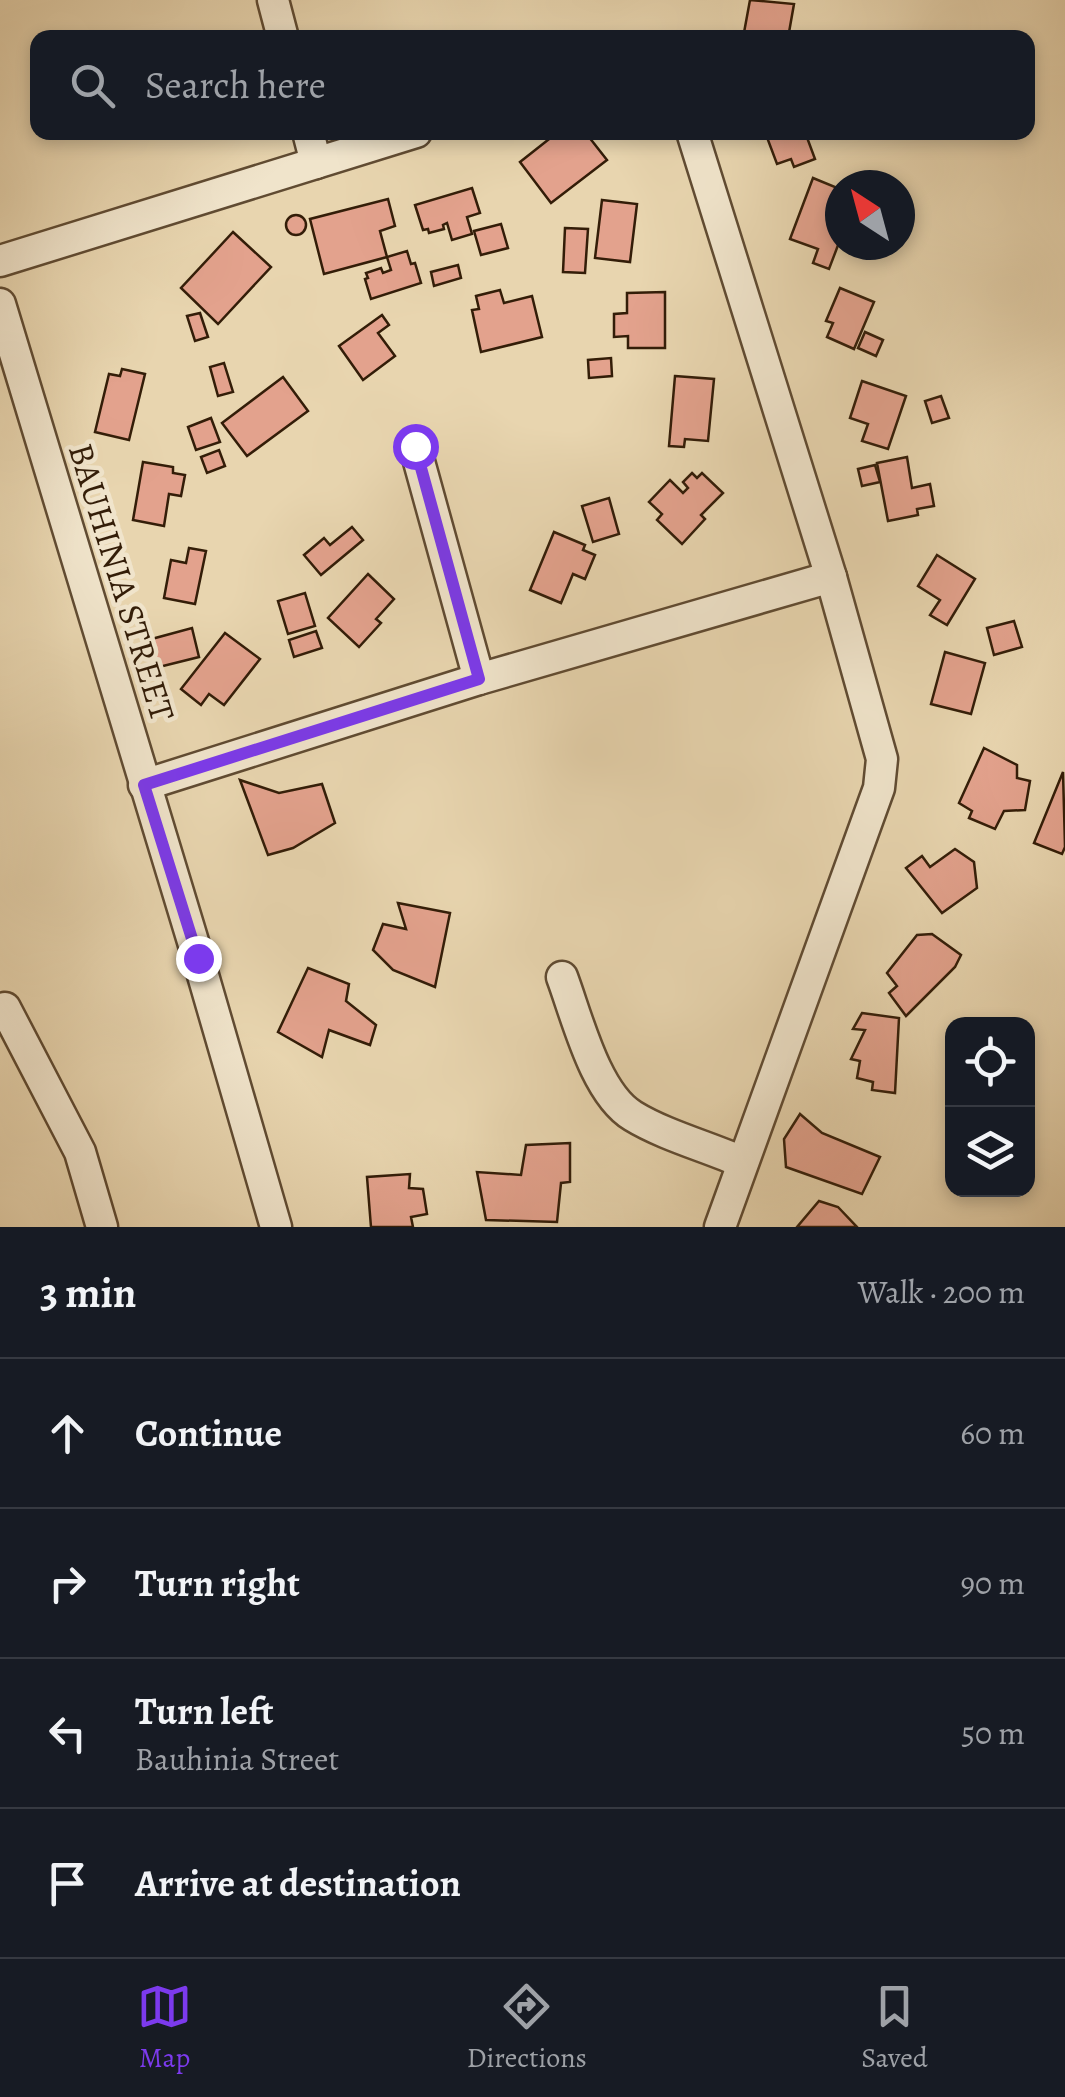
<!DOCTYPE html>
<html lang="en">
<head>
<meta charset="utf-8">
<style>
  :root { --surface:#171b24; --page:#242831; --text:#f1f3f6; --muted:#9ea1a6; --line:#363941; --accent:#7c3aed }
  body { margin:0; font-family:Alegreya,serif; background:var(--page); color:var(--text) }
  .controls { position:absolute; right:30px; bottom:30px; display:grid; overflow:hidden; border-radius:20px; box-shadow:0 5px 15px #0003 }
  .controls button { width:90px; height:90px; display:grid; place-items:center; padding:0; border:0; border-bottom:2px solid var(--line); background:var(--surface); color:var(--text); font:50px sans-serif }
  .compass { position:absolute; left:825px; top:170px; width:90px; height:90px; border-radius:50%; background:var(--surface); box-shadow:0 5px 15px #0003; rotate:324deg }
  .stop { position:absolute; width:30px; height:30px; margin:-22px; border:8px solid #7c3aed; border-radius:50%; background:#fff }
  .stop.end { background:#7c3aed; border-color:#fff; box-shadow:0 2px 10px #0008 }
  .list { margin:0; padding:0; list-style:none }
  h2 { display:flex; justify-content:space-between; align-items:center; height:130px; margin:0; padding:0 40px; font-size:42px }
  h2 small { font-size:32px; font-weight:400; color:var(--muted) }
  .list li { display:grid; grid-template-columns:65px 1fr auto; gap:30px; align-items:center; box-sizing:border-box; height:150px; padding:0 40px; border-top:2px solid var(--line) }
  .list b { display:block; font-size:38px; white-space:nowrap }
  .list p { margin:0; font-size:32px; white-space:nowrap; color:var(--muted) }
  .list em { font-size:32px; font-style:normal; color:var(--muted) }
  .icon { flex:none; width:55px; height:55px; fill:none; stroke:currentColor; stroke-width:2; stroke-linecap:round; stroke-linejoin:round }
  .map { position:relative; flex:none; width:1065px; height:1227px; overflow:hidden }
  .search { position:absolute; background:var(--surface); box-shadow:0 5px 15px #0003; left:30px; right:30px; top:30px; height:110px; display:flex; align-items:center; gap:25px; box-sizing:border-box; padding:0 35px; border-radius:20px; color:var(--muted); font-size:38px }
  .sheet { height:730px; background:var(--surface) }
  nav { display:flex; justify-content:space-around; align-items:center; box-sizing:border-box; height:140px; border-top:2px solid var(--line); background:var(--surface); font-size:28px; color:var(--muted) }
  nav a { display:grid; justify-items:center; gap:5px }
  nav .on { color:var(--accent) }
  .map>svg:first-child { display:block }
  .building { fill:#e3a28d; stroke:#331d08; stroke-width:2.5 }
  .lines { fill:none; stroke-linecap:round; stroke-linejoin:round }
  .minor-casing { stroke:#604b32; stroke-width:35 }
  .minor { stroke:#f0e4cb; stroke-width:30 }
  .route { stroke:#7c3aed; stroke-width:12 }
  .labels { text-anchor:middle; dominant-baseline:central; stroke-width:9; stroke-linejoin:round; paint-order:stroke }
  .street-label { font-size:35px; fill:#331d08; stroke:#f0e4cb }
</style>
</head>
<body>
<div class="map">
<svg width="1065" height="1227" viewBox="0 0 1065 1227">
  <rect width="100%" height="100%" fill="#e8d5af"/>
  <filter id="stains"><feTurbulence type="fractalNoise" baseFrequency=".002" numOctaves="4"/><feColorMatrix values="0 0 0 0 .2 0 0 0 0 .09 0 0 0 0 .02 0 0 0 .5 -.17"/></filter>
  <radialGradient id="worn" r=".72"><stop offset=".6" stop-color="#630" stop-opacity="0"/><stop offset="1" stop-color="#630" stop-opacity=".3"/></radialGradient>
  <g class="building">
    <polygon points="750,0 794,4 788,38 743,38"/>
    <polygon points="558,132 585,132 607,160 551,203 520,162"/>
    <polygon points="765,132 805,132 815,159 794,167 791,159 777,164"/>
    <polygon points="813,178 840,189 840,240 829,269 813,263 818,249 790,239"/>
    <polygon points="472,188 480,213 467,217 472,234 452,240 447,223 443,225 444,229 429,233 428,229 423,230 415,205"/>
    <polygon points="388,199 395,226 380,231 387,257 324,274 310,219"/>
    <polygon points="602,200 637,204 630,262 595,258"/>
    <circle cx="296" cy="225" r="10"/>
    <polygon points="501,224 508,248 481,255 474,231"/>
    <polygon points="565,228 588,229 585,273 563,272"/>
    <polygon points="233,232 271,267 218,324 181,288"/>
    <polygon points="407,251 411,264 415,263 421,283 371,299 365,279 368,278 366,273 381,268 383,273 391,270 387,257"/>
    <polygon points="458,265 461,278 434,286 431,272"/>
    <polygon points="840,288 874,302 854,349 827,337 833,323 826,321"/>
    <polygon points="500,290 504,303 532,296 542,337 481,352 472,310 479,309 476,296"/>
    <polygon points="665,292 665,348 628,348 628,336 614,337 614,314 627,313 627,293"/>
    <polygon points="200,313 208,337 195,341 187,316"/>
    <polygon points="382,315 389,325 378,333 395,356 363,380 339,346"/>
    <polygon points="865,332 883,340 876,356 858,348"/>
    <polygon points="611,358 612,376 589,378 588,360"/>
    <polygon points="224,363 233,392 218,396 210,367"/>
    <polygon points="122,369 145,374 129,440 95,432 109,374 120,376"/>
    <polygon points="675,376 714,379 708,441 685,439 684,447 669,446"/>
    <polygon points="283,377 308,411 247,456 222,423"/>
    <polygon points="862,381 906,396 888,449 862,441 868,424 850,418"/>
    <polygon points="941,396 949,418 932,423 925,401"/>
    <polygon points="211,418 220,442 196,450 188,427"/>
    <polygon points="219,450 225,466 207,473 201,457"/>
    <polygon points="907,457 912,488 930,484 934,506 917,509 918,515 888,521 877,463"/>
    <polygon points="143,462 173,467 173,473 185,475 181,496 169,494 164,526 133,520"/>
    <polygon points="875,465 880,482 862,486 858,469"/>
    <polygon points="692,473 697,478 702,473 723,493 701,515 705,519 682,544 657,520 662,514 649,502 670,480 683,493 688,488 683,482"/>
    <polygon points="609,498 619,534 593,542 582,506"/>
    <polygon points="352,527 363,540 321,575 304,555 324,538 330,545"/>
    <polygon points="554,532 585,545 583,550 595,555 585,579 573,574 561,603 530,590"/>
    <polygon points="189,548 206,551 195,604 164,598 171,560 186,563"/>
    <polygon points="937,555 975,579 947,625 930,615 940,600 918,586"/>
    <polygon points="368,574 394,599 376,619 381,623 359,647 328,618"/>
    <polygon points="305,593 315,626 288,634 278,601"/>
    <polygon points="1014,621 1022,647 994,655 987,628"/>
    <polygon points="192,628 199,657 155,668 148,640"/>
    <polygon points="316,631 322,648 294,657 289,640"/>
    <polygon points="225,633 260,659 224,705 209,694 201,705 181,689"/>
    <polygon points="945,652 985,663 971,714 931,704"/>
    <polygon points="984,748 1017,765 1017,778 1030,781 1025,810 1004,811 995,829 969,818 972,811 959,803"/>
    <polygon points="1063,772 1065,847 1062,854 1034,843"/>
    <polygon points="240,780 279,793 322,784 335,823 293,848 268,855"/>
    <polygon points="955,849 974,862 977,888 942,913 906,868 922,856 930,867"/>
    <polygon points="398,903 450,913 435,987 393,970 373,950 383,924 406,929"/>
    <polygon points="932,934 961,955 955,967 906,1016 889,993 897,986 887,973 917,935"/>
    <polygon points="308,968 349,984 346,1001 376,1025 370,1045 329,1030 322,1057 278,1032"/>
    <polygon points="862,1013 899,1018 895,1093 872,1090 873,1082 857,1078 860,1061 851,1059 865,1030 853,1029"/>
    <polygon points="800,1114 822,1133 880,1157 862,1194 786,1167 784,1139"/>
    <polygon points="570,1143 570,1182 561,1183 557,1222 486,1220 477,1172 521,1175 526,1145"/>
    <polygon points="410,1174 409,1188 423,1189 427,1214 411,1217 413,1227 371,1227 367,1177"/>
    <polygon points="819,1201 838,1207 857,1227 797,1227"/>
  </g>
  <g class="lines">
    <defs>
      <g id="minor">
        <polyline points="273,0 283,38"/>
        <polyline points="308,132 316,163"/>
        <polyline points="692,132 831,577 882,759 879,788 720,1227"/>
        <polyline points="0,261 416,132"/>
        <polyline points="0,304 198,958 276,1227"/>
        <polyline points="415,447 479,679"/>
        <polyline points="144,785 479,679 831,577"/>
        <path d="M562,977C577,1017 595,1093 633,1116C664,1135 708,1147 742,1162"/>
        <polyline points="5,1008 80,1152 102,1227"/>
      </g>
    </defs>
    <use href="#minor" class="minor-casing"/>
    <use href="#minor" class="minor"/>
  </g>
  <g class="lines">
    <polyline class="route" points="198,958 144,785 479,679 415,446"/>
  </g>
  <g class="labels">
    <g class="street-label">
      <text transform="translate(122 582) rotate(73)">BAUHINIA STREET</text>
    </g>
  </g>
  <rect width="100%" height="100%" filter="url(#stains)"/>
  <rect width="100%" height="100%" fill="url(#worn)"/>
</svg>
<div class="controls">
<button><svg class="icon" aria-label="locate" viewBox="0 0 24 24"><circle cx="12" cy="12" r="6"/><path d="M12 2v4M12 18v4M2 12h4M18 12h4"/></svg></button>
<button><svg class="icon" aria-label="layers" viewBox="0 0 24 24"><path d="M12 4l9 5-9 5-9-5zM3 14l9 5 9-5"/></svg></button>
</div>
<svg class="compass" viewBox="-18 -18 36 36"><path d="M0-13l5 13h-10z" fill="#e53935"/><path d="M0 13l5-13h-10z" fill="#9ea1a6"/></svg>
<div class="stop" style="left:415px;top:446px"></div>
<div class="stop end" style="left:198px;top:958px"></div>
<div class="search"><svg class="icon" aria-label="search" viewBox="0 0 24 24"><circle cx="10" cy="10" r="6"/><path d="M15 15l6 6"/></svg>Search here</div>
</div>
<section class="sheet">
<h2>3 min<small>Walk · 200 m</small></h2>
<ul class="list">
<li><svg class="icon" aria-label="ahead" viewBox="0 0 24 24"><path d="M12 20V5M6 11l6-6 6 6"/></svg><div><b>Continue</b></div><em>60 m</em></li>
<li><svg class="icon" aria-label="right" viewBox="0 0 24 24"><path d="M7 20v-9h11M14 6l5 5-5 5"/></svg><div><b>Turn right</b></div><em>90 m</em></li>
<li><svg class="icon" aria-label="left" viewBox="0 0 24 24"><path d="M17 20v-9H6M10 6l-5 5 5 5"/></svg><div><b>Turn left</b><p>Bauhinia Street</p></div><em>50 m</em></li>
<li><svg class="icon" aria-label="arrive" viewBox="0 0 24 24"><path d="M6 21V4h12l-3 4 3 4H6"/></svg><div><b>Arrive at destination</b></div></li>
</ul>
</section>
<nav>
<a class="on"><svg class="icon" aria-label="map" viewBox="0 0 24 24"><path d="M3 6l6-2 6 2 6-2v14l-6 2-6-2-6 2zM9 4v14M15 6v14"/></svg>Map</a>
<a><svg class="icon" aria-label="directions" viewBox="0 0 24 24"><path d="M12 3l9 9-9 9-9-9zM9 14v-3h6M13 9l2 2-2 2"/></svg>Directions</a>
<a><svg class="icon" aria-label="saved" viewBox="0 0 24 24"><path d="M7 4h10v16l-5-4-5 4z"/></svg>Saved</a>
</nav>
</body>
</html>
